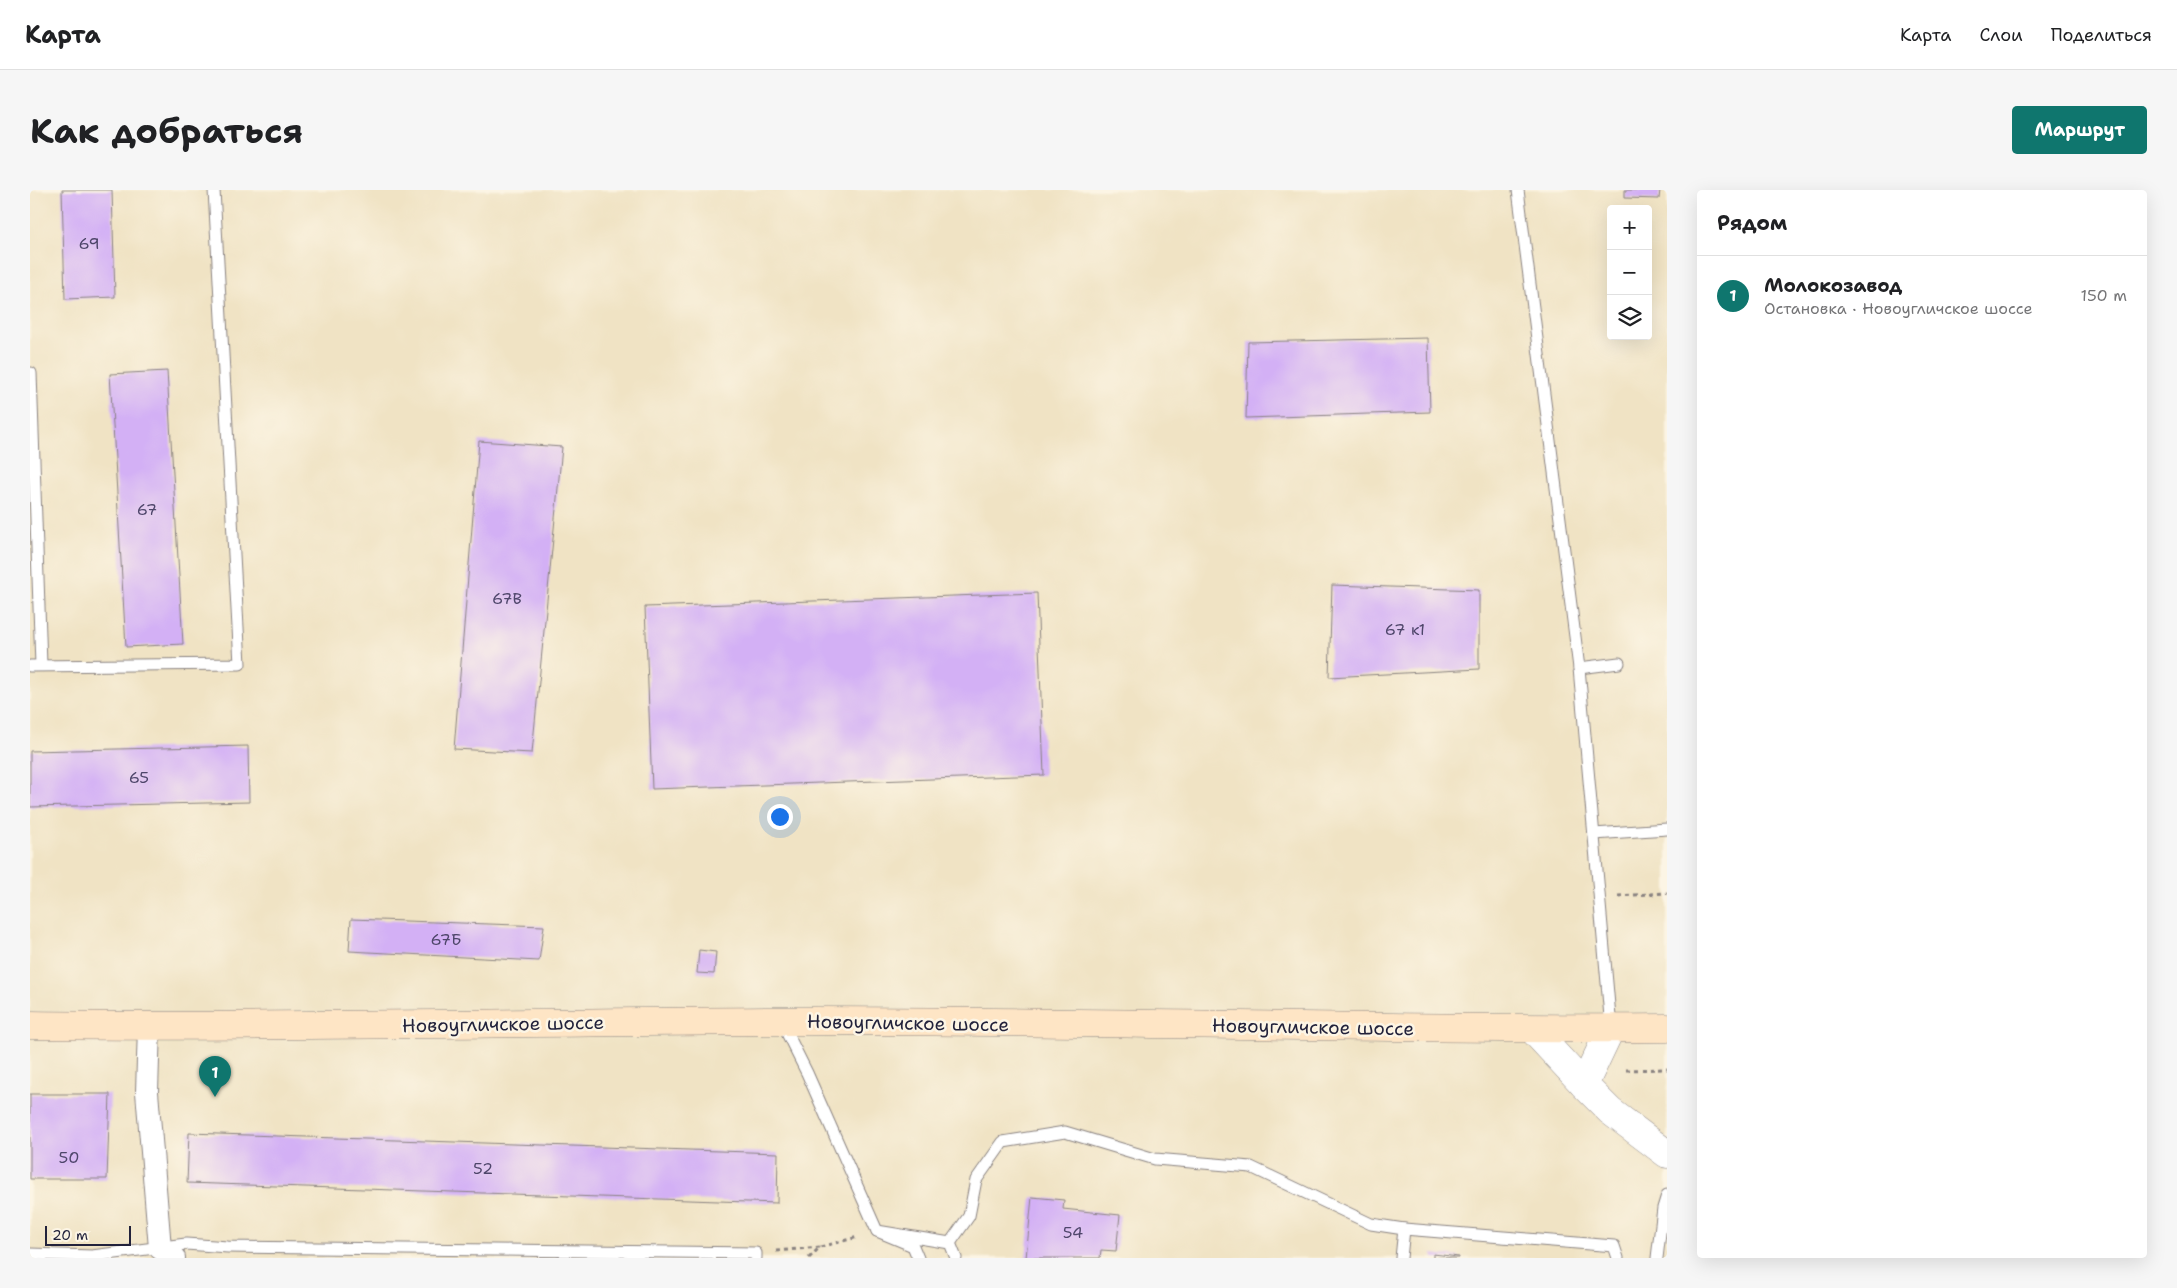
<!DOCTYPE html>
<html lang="ru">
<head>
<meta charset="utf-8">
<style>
  :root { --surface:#fff; --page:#f6f6f6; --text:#202124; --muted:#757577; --line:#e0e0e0; --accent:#0f766e }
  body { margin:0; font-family:"Shantell Sans",sans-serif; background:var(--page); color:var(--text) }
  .controls { position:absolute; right:15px; top:15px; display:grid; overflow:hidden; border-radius:5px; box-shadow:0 5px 20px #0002 }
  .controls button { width:45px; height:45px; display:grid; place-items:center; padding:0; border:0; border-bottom:1px solid var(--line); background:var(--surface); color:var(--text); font:25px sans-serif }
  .scale { position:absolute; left:15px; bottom:12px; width:86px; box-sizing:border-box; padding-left:5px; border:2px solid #22223b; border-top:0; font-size:14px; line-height:18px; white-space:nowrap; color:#22223b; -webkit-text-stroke:4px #fcf5e5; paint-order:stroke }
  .you { position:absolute; left:749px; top:626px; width:18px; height:18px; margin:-12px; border:4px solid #fff; border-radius:50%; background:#1a73e8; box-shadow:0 0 0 8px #1a73e833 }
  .badge { display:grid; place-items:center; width:32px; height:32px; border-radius:50%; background:var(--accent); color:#fff; font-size:16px; font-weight:700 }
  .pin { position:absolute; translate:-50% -41px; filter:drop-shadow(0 1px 2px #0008) }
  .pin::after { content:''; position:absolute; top:26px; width:18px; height:15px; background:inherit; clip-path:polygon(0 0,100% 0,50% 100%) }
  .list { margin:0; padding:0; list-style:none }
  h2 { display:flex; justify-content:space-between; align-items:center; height:65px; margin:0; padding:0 20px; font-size:21px }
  h2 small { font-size:16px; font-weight:400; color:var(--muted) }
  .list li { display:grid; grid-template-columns:32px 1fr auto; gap:15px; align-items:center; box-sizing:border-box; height:80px; padding:0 20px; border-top:1px solid var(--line) }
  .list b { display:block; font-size:19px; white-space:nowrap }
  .list p { margin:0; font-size:16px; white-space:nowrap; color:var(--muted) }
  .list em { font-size:16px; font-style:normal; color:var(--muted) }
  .icon { flex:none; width:28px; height:28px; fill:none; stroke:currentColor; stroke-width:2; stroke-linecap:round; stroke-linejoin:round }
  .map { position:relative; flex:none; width:1637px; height:1068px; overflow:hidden; border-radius:5px }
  header { display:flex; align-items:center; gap:30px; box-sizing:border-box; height:70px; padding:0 25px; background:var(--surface); border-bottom:1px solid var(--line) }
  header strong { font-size:24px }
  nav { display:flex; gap:28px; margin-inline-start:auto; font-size:18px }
  .intro { display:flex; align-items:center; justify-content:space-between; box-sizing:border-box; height:120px; padding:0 30px }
  h1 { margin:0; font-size:35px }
  .button { padding:12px 22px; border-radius:5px; background:var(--accent); color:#fff; font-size:18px; font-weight:700 }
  main { display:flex; gap:30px; padding:0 30px }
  aside { flex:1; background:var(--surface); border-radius:5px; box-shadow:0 5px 20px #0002 }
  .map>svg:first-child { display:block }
  .building { fill:#d3b0f5 }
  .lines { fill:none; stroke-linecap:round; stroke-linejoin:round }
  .service-casing { stroke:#898280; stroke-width:13 }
  .minor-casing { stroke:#898280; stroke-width:24 }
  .tertiary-casing { stroke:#898280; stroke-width:29 }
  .secondary-casing { stroke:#898280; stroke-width:29 }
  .path { stroke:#898280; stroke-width:3; stroke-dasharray:4 4; stroke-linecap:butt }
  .service { stroke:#fff; stroke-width:11 }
  .minor { stroke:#fff; stroke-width:22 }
  .tertiary { stroke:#fff; stroke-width:28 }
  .secondary { stroke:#fee5c5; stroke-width:28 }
  .labels { text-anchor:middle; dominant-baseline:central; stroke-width:5; stroke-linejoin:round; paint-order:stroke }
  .number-label { font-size:16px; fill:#4e466a }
  .street-label { font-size:19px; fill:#22223b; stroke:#fcf5e5 }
</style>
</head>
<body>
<header>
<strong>Карта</strong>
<nav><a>Карта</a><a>Слои</a><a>Поделиться</a></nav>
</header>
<div class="intro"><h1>Как добраться</h1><a class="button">Маршрут</a></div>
<main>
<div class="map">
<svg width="1637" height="1068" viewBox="0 0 1637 1068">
  <rect width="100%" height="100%" fill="#fcf5e5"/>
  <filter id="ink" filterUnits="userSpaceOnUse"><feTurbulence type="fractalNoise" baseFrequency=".02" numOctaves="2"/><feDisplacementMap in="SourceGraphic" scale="10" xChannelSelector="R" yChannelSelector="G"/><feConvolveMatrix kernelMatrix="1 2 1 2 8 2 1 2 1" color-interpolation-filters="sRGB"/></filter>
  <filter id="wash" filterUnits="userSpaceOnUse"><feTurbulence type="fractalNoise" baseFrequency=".0096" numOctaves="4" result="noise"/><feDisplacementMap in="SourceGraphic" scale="20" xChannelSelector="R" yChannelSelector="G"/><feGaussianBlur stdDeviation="1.12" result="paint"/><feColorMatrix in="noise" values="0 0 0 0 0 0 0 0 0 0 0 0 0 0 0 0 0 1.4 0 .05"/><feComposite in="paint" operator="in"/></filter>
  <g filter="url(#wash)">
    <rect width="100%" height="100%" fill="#f0e3c4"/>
    <g id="blocks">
      <g class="building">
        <polygon points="32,0 82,0 85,107 35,109"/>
        <polygon points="1595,0 1630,0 1629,9 1595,8"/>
        <polygon points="1398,148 1400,222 1216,228 1218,152"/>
        <polygon points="137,181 153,454 96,457 80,184"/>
        <polygon points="449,251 532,257 502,563 424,559"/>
        <polygon points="1302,395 1449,400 1449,479 1299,487"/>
        <polygon points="1007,403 1014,585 622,599 615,417"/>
        <polygon points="218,556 219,612 0,617 0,561"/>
        <polygon points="321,729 514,736 509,771 319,761"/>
        <polygon points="669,760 686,762 684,784 667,783"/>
        <polygon points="0,904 80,904 77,989 0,989"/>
        <polygon points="159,943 748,963 747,1013 157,993"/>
        <polygon points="1002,1007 1034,1010 1033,1019 1090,1025 1086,1061 1071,1060 1070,1068 996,1068"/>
        <polygon points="1403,1064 1429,1067 1429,1068 1403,1068"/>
      </g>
    </g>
  </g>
  <g filter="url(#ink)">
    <use href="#blocks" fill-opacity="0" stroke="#898280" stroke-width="1"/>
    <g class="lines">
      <defs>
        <g id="service">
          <polyline points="1488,0 1549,478 1581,838"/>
          <polyline points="1,183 11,475"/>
          <polyline points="0,476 210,474 184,0"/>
          <polyline points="1549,478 1589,473"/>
          <polyline points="1564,644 1637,639"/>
          <polyline points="752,833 777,883 847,1041 883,1056 888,1068"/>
          <polyline points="1374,1039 1584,1056 1588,1068"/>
          <polyline points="847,1041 920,1053 939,1026 946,990 973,952 1035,942 1125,969 1221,977 1341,1034 1374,1039 1371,1068"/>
          <polyline points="920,1053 926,1068"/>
          <polyline points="0,1064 62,1066 156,1054 198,1057 726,1063 726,1068"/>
          <polyline points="1627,1068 1633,1018 1637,1005"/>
        </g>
        <polyline id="minor" points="119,836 117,902 130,1058 144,1068"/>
        <g id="tertiary">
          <polyline points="1581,838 1554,895 1580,921 1637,964"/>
          <polyline points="1502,839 1554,895"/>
        </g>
        <path id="secondary" d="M0,835C250,838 499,832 749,831C1045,830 1341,840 1637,838"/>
      </defs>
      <use href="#service" class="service-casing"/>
      <use href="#minor" class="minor-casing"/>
      <use href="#tertiary" class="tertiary-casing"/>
      <use href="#secondary" class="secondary-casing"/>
      <g class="path">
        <polyline points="1588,706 1637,703"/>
        <polyline points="1596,880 1637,879"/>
        <polyline points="746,1061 790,1057"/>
        <polyline points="779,1068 790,1057 828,1047"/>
      </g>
      <use href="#service" class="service"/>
      <use href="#minor" class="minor"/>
      <use href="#tertiary" class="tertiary"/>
      <use href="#secondary" class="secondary"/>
    </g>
  </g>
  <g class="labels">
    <g class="number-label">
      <text x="59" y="53">69</text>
      <text x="117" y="319">67</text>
      <text x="477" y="408">67В</text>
      <text x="1375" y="439">67 к1</text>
      <text x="109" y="587">65</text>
      <text x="416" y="749">67Б</text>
      <text x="39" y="967">50</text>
      <text x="453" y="978">52</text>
      <text x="1043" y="1042">54</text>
    </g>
    <g class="street-label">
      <text transform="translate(878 833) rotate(1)">Новоугличское шоссе</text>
      <text transform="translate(473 834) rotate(-1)">Новоугличское шоссе</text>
      <text transform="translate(1283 837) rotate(1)">Новоугличское шоссе</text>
    </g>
  </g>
</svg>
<div class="controls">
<button>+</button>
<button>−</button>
<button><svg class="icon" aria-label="layers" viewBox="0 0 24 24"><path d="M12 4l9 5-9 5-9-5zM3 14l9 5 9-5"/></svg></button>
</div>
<div class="scale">20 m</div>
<div class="you"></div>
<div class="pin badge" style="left:185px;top:907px">1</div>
</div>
<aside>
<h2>Рядом<small></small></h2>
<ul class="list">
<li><span class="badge">1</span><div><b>Молокозавод</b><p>Остановка · Новоугличское шоссе</p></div><em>150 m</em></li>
</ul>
</aside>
</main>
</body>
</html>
